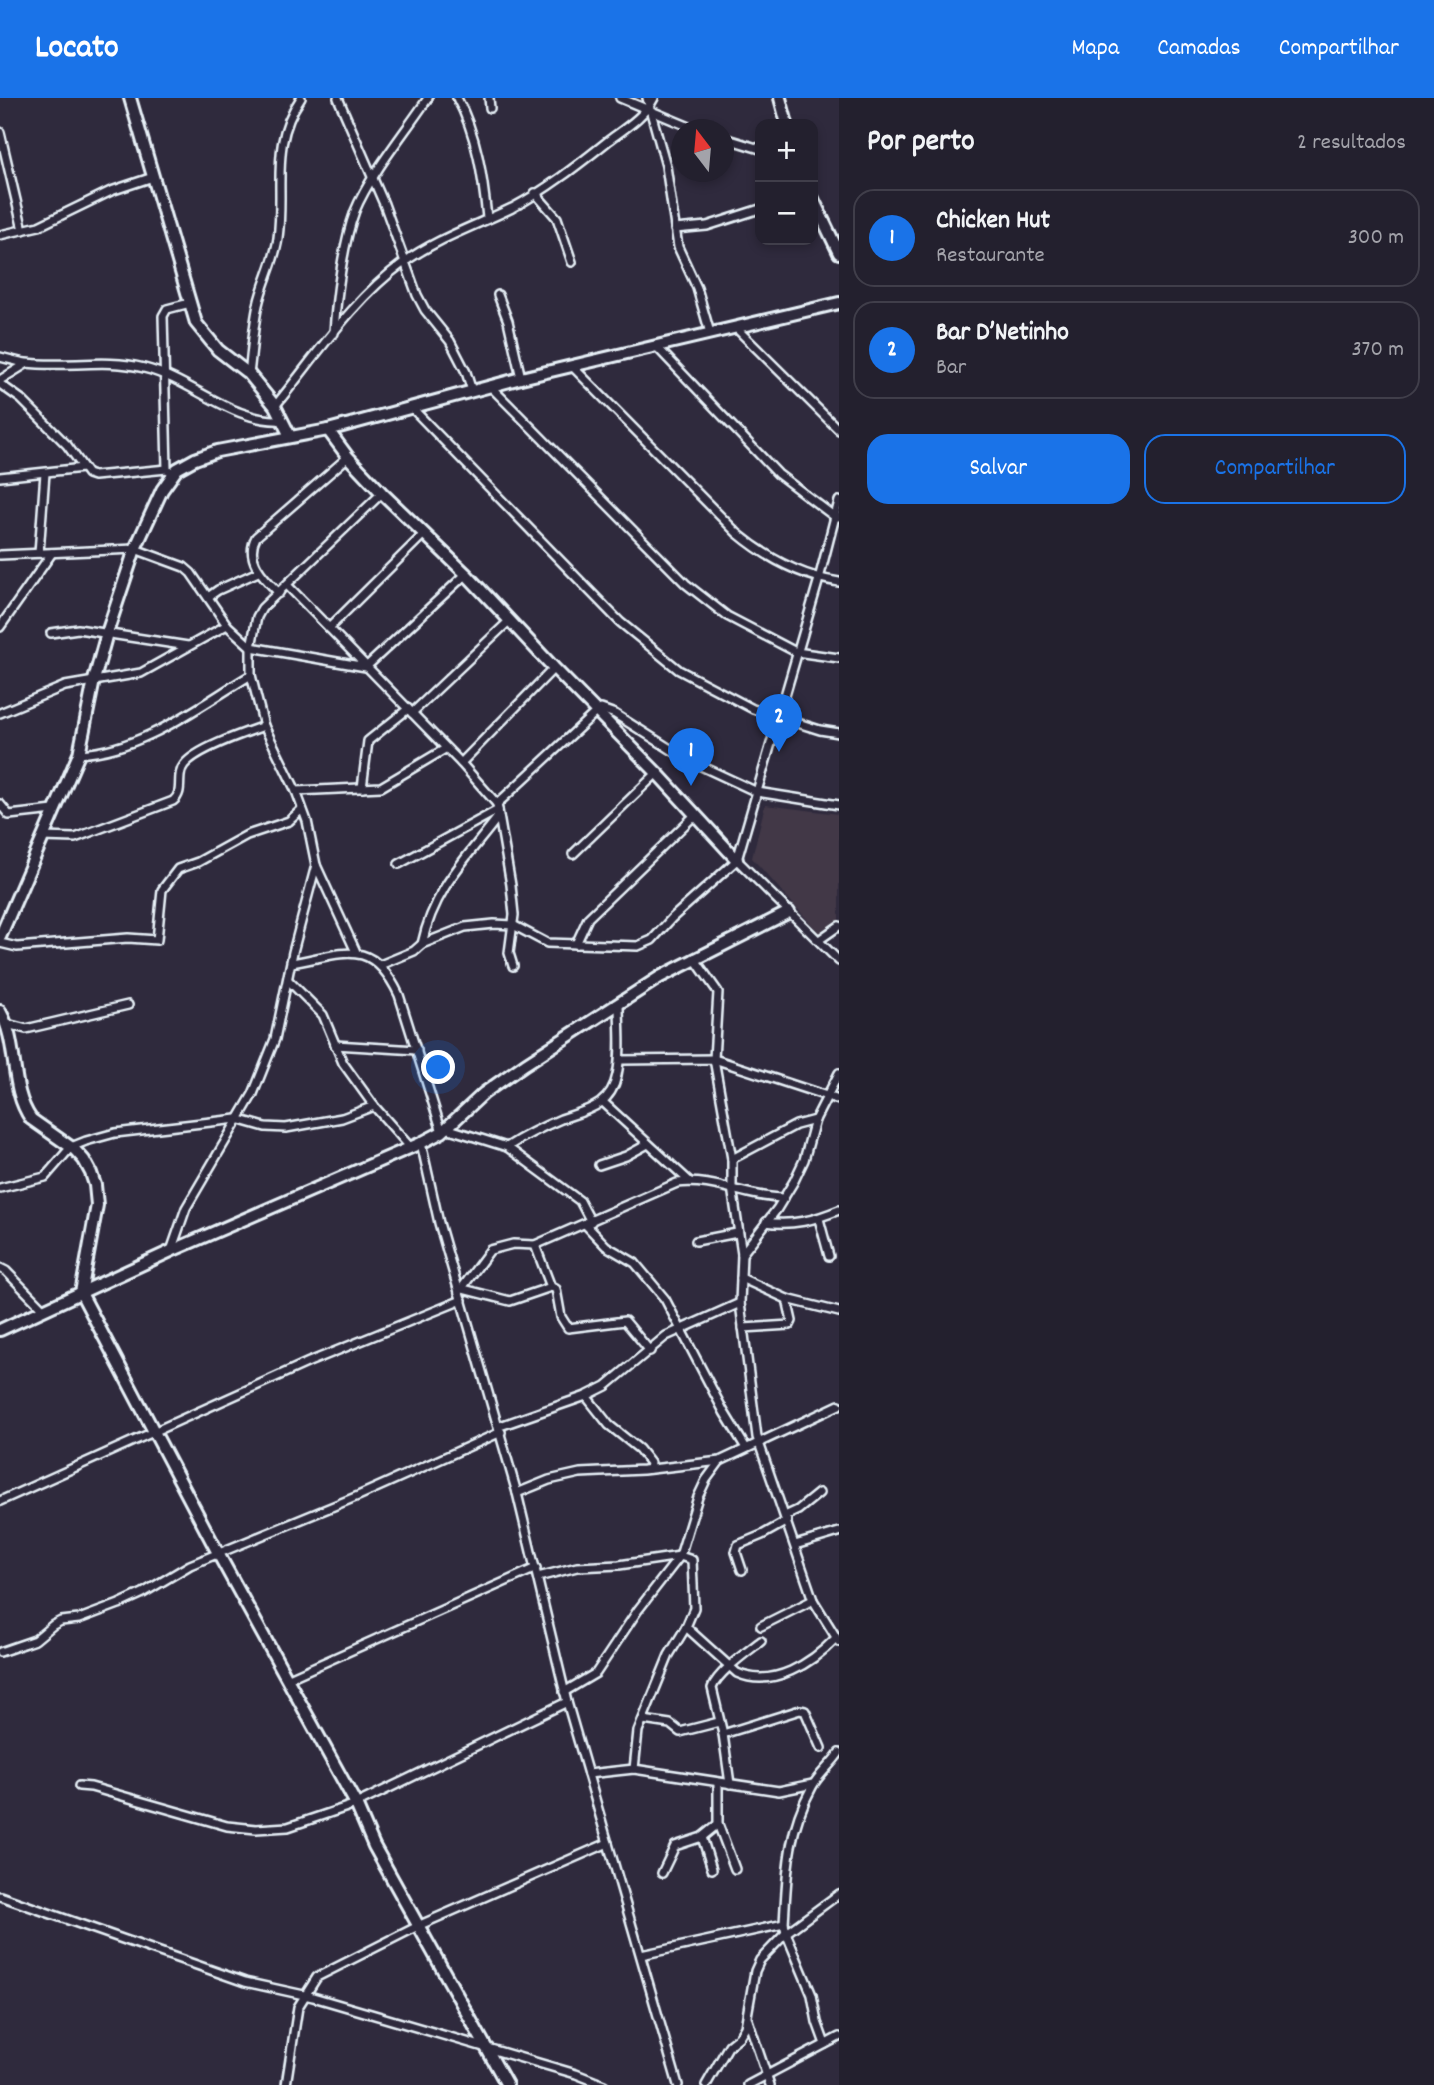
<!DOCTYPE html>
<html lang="pt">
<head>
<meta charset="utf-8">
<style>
  :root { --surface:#23202e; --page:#2f2d3a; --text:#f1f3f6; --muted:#a3a3aa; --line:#403e4a; --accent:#1a73e8 }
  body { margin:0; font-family:Dekko,sans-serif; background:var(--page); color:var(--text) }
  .controls { position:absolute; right:21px; top:21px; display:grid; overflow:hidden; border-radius:14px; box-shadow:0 4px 10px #0003 }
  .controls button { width:63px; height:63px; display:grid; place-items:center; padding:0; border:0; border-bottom:2px solid var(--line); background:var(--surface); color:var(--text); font:35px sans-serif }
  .compass { position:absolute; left:671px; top:21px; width:63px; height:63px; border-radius:50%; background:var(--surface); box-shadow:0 4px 10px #0003; rotate:344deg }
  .you { position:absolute; left:439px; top:970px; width:24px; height:24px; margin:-18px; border:5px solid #fff; border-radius:50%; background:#1a73e8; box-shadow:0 0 0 10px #1a73e833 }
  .badge { display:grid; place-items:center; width:46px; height:46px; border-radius:50%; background:var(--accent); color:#fff; font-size:23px; font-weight:700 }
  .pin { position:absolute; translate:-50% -58px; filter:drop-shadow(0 2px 4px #0008) }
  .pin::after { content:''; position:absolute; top:37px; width:24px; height:21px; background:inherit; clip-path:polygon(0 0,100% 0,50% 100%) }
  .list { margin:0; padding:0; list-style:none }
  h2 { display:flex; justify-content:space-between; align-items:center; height:91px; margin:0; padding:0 28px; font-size:30px }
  h2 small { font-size:23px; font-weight:400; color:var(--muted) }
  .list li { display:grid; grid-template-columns:46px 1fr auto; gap:21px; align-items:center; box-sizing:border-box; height:98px; margin:0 14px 14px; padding:0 14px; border:2px solid var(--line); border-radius:21px }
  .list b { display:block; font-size:26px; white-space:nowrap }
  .list p { margin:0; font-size:23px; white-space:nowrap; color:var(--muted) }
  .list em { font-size:23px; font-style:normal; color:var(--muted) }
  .actions { display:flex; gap:14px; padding:21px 28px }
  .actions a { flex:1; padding:16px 0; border:2px solid var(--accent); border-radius:21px; text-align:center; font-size:24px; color:var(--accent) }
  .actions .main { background:var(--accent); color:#fff }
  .map { position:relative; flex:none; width:839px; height:1987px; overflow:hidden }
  header { display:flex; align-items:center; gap:42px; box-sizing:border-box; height:98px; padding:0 35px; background:var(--accent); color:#fff }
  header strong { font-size:33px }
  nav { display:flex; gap:38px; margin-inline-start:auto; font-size:24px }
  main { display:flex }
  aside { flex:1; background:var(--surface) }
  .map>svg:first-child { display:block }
  .built { fill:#423847 }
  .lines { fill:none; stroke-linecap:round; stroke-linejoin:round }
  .street-casing { stroke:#e8f1f8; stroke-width:12 }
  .secondary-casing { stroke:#e8f1f8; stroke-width:16 }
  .street { stroke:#2f2a3d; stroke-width:7 }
  .secondary { stroke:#2f2a3d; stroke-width:10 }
</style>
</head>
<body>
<header>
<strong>Locato</strong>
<nav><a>Mapa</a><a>Camadas</a><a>Compartilhar</a></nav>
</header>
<main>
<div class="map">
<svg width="839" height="1987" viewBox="0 0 839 1987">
  <rect width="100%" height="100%" fill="#2f2a3d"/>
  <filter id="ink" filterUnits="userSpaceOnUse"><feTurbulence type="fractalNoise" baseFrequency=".0143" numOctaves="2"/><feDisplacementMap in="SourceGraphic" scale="14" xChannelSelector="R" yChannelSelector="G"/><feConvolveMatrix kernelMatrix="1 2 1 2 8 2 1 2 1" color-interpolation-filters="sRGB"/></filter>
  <g filter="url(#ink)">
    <polygon class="built" points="765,707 839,716 839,822 820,836 752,760"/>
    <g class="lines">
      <defs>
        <g id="street">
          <polyline points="338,0 384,106 417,197 425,212 450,243 466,274 472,293"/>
          <path d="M457,0C477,37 483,79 487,120"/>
          <polyline points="489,0 490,10"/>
          <polyline points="620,0 697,32"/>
          <polyline points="647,0 666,68 678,149 697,190 710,235"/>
          <polyline points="0,34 23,132"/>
          <polyline points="724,40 760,51"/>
          <polyline points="535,95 557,120 572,164"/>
          <polyline points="675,131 707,128 760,111"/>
          <polyline points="0,137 39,128 111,93 153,79"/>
          <polyline points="498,197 508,223 521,280"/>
          <polyline points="736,230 839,332"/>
          <path d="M334,235C336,201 343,145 355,113C369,78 406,33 428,0"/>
          <polyline points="656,248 778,376 835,419 838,419"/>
          <path d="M0,259C9,261 18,264 26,265C65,270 106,260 144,270C193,282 232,325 283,322"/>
          <path d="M572,268L737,435C767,460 800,478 839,484"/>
          <path d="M249,276C252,254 253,229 258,207C263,184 275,163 278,140C285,89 269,46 301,0"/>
          <polyline points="0,282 26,266"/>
          <polyline points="0,286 21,301 67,347 88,376 94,378 167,371 173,375"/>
          <polyline points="491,289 686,486 727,518 796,554 839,560"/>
          <path d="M275,308C314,261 353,201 403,165C436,141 475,128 512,110C546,92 578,67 608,43C624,31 645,18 654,0"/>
          <polyline points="411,309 620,524 679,572 753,611 820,632 839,635"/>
          <polyline points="167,371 163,218 167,211 190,205"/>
          <polyline points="0,379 83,370"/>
          <polyline points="39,455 45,375"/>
          <polyline points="0,457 135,451 184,469 191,475 227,527 251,549 366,569 466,476"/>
          <polyline points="287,487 461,665 497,706 511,787 514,817 509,855 513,868"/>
          <path d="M279,495C264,480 244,461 256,439L348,359"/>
          <polyline points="208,499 218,492 258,474"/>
          <polyline points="0,529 52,455"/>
          <polyline points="329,530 424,436"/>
          <polyline points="51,535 78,531 188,548"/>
          <polyline points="0,615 65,588 141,575 227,527"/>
          <polyline points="412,615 509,523"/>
          <path d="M79,656C144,652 197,609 251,577"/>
          <polyline points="461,665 554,570"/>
          <polyline points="362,690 368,643 408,611"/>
          <polyline points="296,693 381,689 445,651"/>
          <polyline points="0,706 9,717 54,712"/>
          <polyline points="497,706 596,614 601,611 615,616 686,661 757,694 839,707"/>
          <path d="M42,739L75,740L173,703C185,694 175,678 184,667C196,651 244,635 264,628"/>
          <polyline points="573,756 657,675"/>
          <polyline points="737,762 839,863"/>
          <polyline points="399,766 498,712"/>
          <polyline points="819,842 839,828"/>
          <polyline points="0,845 17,849 128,840 157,842 162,792 178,771 198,764 247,737 289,723 302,711"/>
          <path d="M422,846C434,791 465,762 498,719"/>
          <polyline points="576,846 588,820 694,718"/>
          <polyline points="356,854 316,767 307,723 296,693 264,628 251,577 251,549 257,519 262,510 382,395"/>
          <polyline points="694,860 718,894 714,961 732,1061 732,1089 742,1156 740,1205 757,1339 813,1502 839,1544"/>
          <path d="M292,865C344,856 371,838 399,897L442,1034"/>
          <polyline points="380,867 414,853 422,846 465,829 494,826 513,827 547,845 638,848 652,842 672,820 737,762 819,481 839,403"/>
          <polyline points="288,882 323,917 343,965 374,1008 411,1050"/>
          <polyline points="7,926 26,931 128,907"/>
          <polyline points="335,947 417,952"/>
          <polyline points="620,962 714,961 839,1002"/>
          <polyline points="603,1004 689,1083"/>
          <path d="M446,1030L507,1049C524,1038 542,1029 561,1021C587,1012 611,1008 617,977C622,954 619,929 619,905"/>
          <polyline points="421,1045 439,1125 517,1395 567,1604 678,1987"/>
          <polyline points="507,1049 580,1103 591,1124"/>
          <polyline points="732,1061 796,1027 815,1022"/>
          <polyline points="599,1067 626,1058 648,1046"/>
          <polyline points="0,1090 45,1079 71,1049 86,1043 115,1035 237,1021 265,1029 286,1030 342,1020 374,1008"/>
          <polyline points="819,1121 829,1158"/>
          <path d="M766,1124C792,1128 815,1122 839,1112"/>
          <polyline points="586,1127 606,1148 635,1165 665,1201 724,1314 746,1350"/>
          <polyline points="696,1143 737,1135"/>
          <polyline points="535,1147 551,1189 556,1191 561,1219 568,1230 625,1223 650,1253"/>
          <polyline points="171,1153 186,1110 253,996 275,941 293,854 316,767"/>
          <polyline points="742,1156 777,1111 794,1083 804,1062 815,1022 839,975"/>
          <polyline points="0,1170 6,1173 44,1212"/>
          <polyline points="741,1180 787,1201 839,1214"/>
          <polyline points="463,1191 510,1203 551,1189"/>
          <path d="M459,1194L490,1152L513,1146L535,1147L677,1085C714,1080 747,1100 784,1100"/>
          <polyline points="743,1230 790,1227 792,1223 787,1201"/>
          <polyline points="586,1298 609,1327 639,1351 650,1365 649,1371"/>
          <polyline points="500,1328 586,1298 606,1288 666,1238 740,1205"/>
          <polyline points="517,1395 549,1382 580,1375 643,1372 720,1363 839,1307"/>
          <polyline points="0,1403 309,1264 462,1202"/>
          <polyline points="785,1418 798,1412 819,1395"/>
          <polyline points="795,1447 839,1434"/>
          <polyline points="742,1472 736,1454 738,1447 762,1437 787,1423"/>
          <polyline points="538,1479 577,1469 619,1467 680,1458 692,1462 694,1510 686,1529 669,1557 638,1633 634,1671"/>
          <polyline points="761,1528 813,1502"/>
          <path d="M686,1529L737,1575C773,1591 812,1565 836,1540"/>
          <polyline points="0,1554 35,1542 53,1527 61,1523 79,1521 119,1506 143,1495 190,1467 358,1398 501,1334"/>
          <polyline points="287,1581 536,1470"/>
          <polyline points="564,1594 596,1575 638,1512 680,1458 698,1399 706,1382 720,1363"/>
          <polyline points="643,1622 670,1626 680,1634 719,1624"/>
          <polyline points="723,1636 800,1612 805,1613 821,1650"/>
          <polyline points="588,1676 634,1671 779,1693 813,1686"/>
          <path d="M730,1686L723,1636L712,1590C717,1575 747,1554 761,1543"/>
          <polyline points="79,1688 91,1689 227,1728 256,1731 288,1729 356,1706 567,1604"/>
          <polyline points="718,1726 735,1771"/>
          <polyline points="702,1739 712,1771"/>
          <polyline points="662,1775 675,1748 702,1739 718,1726 718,1685"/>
          <polyline points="0,1798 245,1884 313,1899 576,1976 604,1987"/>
          <polyline points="641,1857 784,1826"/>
          <polyline points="748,1922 770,1987"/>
          <path d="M825,1946L817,1924L812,1897L786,1835L784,1826C787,1776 787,1734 812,1689C818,1677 831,1667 839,1655"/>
          <polyline points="286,1987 298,1909 317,1879 420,1827 608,1745"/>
          <polyline points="706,1987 729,1947 739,1939 745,1929 755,1873 760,1862 786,1835 839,1796"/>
          <polyline points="748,1987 839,1939"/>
        </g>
        <g id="secondary">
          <polyline points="130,0 196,225 218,252 249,276 275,308 290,338"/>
          <polyline points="780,0 787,26"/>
          <polyline points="813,101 839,155"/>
          <polyline points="328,332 348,359 382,395 466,476 554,570 657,675 737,762"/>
          <polyline points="0,839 79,656 94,582 107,535 135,451 162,392 177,371 195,361 217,353 328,332 521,280 839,205"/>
          <path d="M0,913C19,946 9,990 31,1021L75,1052L84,1062L91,1075L95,1087L97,1107L81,1195L219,1457L356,1706L374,1748L507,1987"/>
          <polyline points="0,1232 171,1153 421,1045 442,1034 484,995 525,966 660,879 789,814"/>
        </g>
      </defs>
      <use href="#street" class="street-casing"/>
      <use href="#secondary" class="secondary-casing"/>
      <use href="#street" class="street"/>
      <use href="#secondary" class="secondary"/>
    </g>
  </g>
</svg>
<div class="controls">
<button>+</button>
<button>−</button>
</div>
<svg class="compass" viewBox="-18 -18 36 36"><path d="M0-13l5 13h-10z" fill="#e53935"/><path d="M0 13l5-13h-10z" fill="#a3a3aa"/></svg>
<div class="you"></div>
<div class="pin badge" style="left:691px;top:688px">1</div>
<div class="pin badge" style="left:779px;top:654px">2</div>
</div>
<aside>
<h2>Por perto<small>2 resultados</small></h2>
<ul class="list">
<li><span class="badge">1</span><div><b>Chicken Hut</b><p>Restaurante</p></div><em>300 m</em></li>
<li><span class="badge">2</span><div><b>Bar D’Netinho</b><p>Bar</p></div><em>370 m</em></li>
</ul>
<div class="actions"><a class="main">Salvar</a><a>Compartilhar</a></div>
</aside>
</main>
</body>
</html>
